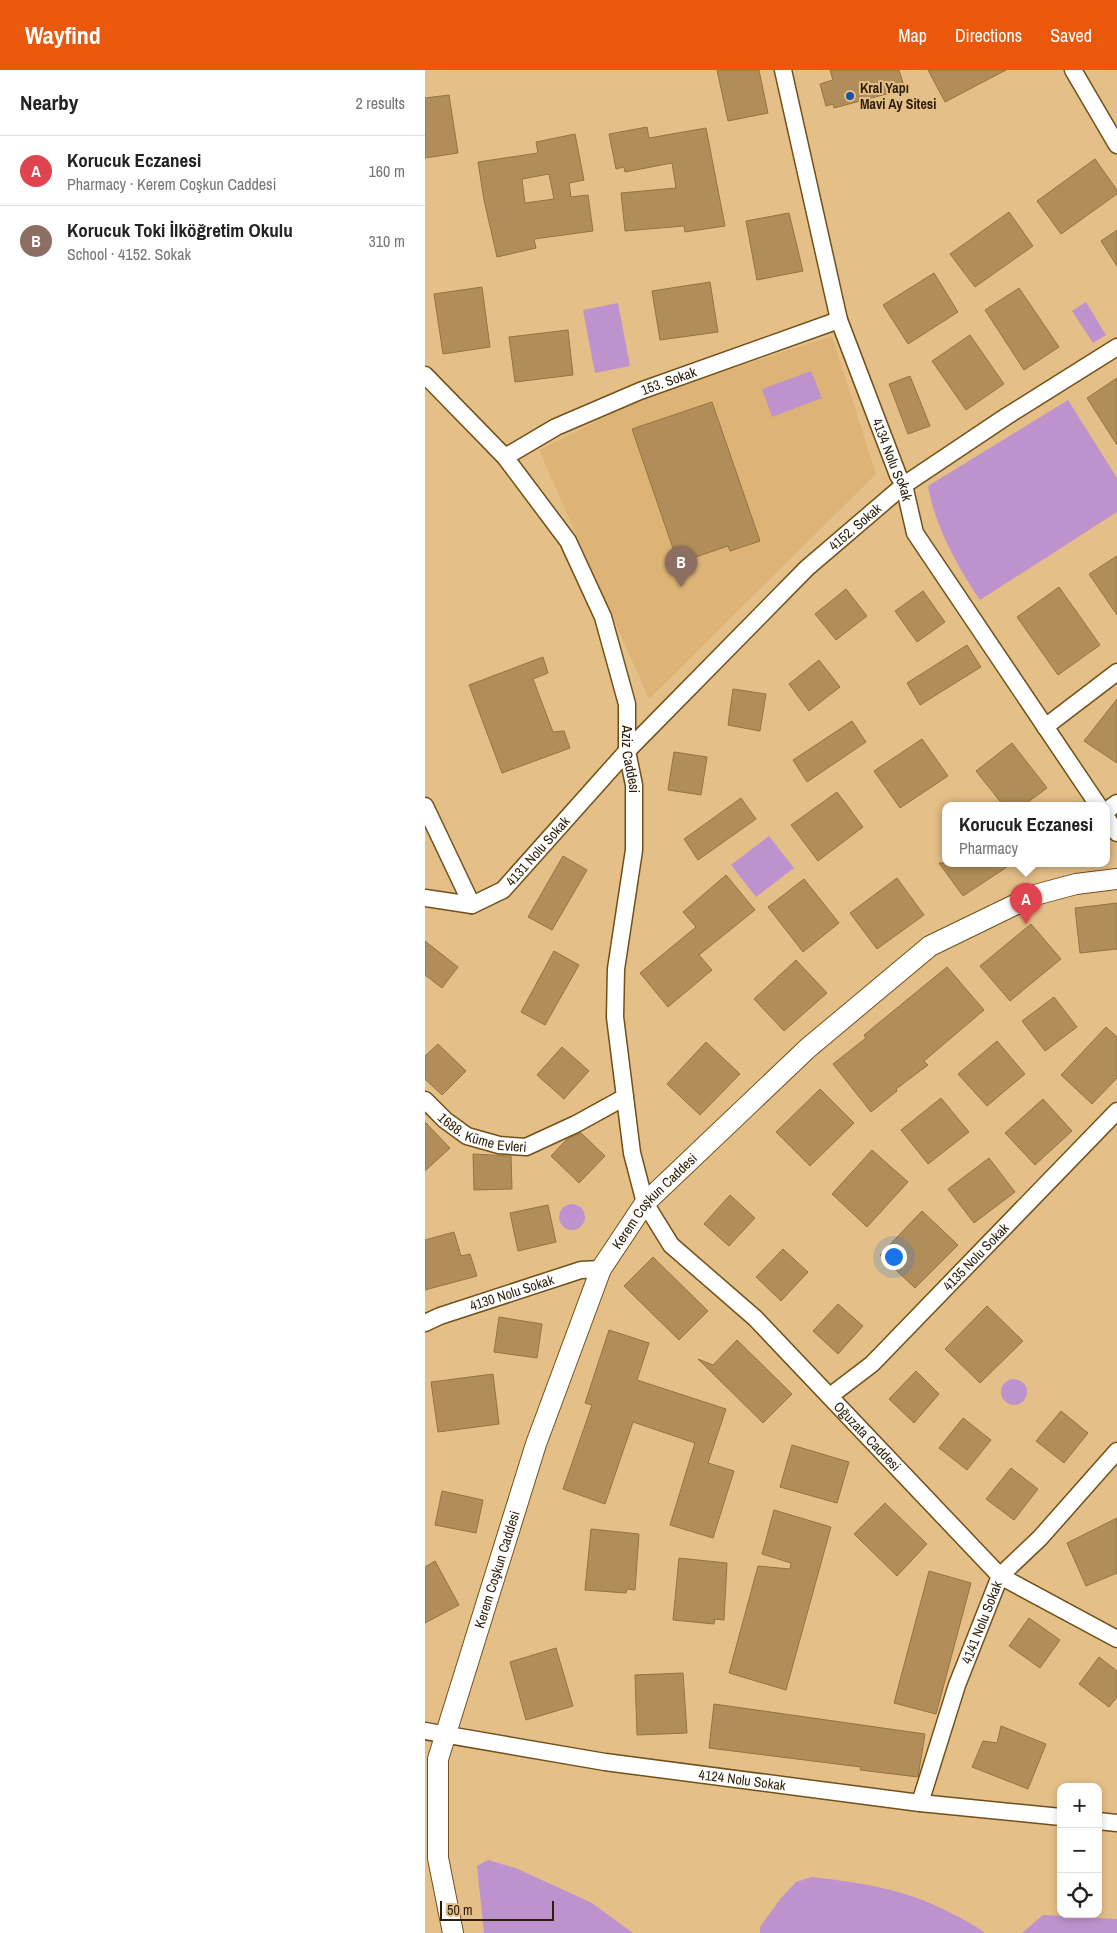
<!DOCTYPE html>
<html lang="en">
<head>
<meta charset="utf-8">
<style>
  :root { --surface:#fff; --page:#f6f6f6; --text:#222; --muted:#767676; --line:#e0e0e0; --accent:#ea580c }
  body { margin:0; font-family:"Archivo Narrow",sans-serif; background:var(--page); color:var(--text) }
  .controls { position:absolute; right:15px; bottom:15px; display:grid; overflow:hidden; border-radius:10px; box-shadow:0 2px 8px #0003 }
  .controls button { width:45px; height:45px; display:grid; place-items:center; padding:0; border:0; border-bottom:1px solid var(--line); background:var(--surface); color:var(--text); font:25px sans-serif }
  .scale { position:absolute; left:15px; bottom:12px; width:114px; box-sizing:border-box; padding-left:5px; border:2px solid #2c1e08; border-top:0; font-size:14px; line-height:18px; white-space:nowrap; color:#2c1e08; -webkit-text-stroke:4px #e4bf88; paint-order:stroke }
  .you { position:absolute; left:468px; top:1186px; width:18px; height:18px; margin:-12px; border:4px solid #fff; border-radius:50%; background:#1a73e8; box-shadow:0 0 0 8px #1a73e833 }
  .badge { display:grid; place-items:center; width:32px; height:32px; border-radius:50%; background:var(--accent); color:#fff; font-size:16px; font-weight:700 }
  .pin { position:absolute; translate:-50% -41px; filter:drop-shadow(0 1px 2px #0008) }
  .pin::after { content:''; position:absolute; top:26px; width:18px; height:15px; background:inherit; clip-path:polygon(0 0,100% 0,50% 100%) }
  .popup { position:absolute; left:517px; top:732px; width:168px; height:65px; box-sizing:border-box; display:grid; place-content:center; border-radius:10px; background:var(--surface); filter:drop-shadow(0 1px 4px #0005); font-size:16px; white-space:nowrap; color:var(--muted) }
  .popup b { font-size:19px; color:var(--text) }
  .popup::after { content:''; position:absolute; left:50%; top:100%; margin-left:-10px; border:10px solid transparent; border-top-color:var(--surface) }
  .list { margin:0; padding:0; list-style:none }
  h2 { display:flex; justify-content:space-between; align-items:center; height:65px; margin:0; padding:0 20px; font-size:21px }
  h2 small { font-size:16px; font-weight:400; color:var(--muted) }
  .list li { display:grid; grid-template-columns:32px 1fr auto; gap:15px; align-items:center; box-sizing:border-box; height:70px; padding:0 20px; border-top:1px solid var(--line) }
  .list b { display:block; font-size:19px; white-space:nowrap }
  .list p { margin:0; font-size:16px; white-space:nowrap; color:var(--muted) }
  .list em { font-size:16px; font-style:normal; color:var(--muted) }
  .icon { flex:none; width:28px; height:28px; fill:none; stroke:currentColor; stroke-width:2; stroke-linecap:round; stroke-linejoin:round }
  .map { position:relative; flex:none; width:692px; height:1863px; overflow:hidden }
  header { display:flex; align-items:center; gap:30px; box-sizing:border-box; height:70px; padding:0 25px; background:var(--accent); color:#fff }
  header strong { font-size:24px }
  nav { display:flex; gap:28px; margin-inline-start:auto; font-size:18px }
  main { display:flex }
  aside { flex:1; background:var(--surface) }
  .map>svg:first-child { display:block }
  .built { fill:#ddb476 }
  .green { fill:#be93cd }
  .building { fill:#b18e59; stroke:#95743e; fill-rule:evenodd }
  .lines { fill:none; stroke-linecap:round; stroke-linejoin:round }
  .minor-casing { stroke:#715119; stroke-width:19 }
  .tertiary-casing { stroke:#715119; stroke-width:22 }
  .minor { stroke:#fff; stroke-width:16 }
  .tertiary { stroke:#fff; stroke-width:20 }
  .poi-dot { fill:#1654a5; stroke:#e4bf88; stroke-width:2 }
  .labels { text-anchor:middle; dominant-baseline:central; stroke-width:4; stroke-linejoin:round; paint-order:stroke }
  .poi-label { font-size:14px; font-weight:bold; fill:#2c1e08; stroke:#e4bf88; text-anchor:start }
  .street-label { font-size:14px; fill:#2c1e08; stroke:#e4bf88 }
</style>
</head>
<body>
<header>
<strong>Wayfind</strong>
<nav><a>Map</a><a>Directions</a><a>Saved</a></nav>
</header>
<main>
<aside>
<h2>Nearby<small>2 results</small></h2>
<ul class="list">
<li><span class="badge" style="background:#e0444e">A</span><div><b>Korucuk Eczanesi</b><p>Pharmacy · Kerem Coşkun Caddesi</p></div><em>160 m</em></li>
<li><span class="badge" style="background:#8d6e63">B</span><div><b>Korucuk Toki İlköğretim Okulu</b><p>School · 4152. Sokak</p></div><em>310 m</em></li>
</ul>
</aside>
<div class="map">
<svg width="692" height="1863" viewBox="0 0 692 1863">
  <rect width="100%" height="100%" fill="#e4bf88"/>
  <polygon class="built" points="407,266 451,404 224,629 114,380 220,327"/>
  <g class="green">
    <polygon points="661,232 681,265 668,273 647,241"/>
    <polygon points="193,233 205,296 170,303 158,240"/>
    <polygon points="386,301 397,328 347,347 337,319"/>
    <path d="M643,330L692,408V442L555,530C533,498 509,454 503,416Z"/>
    <polygon points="344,766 369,798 331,827 306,795"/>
    <circle cx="147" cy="1147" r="13"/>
    <circle cx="589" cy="1322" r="13"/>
    <polygon points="63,1790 93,1799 167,1833 208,1863 59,1863 52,1796"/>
    <path d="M387,1807C438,1813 480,1819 526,1843C538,1849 549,1855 560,1863H335V1857L356,1828L371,1812Z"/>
    <polygon points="618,1845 692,1849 692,1863 597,1863"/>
  </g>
  <g class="building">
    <polygon points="292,0 334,0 343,43 303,51"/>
    <polygon points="405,0 474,0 480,19 409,38 408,34 401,36 395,14 408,10"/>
    <polygon points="503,0 581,0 520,32"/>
    <polygon points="24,25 33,83 0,88 0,28"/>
    <polygon points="222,57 224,68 281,58 300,156 260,162 259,156 200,161 196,123 251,118 247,93 200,102 199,97 191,99 184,64"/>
    <path d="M150,64L159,110L144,113L146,127L163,125L168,161L109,169L111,178L72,187L59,130L53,92L113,83L111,72ZM124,104L129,129L100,133L97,109Z"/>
    <polygon points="670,89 692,120 692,124 636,164 612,131"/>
    <polygon points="584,142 608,176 550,217 525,184"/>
    <polygon points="364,143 378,201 332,210 321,151"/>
    <polygon points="692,160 692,196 676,171"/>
    <polygon points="509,203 533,242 483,274 458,235"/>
    <polygon points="285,212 293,262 235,270 227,221"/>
    <polygon points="57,217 65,277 18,284 9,224"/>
    <polygon points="594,218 634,277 599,300 560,240"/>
    <polygon points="143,260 148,305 90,312 84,267"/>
    <polygon points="545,265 579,314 541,340 507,291"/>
    <polygon points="485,306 505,356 483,364 464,314"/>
    <polygon points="692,308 692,375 662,328"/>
    <polygon points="287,332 335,471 305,481 303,476 253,493 207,359"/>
    <polygon points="692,486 692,545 664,504"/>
    <polygon points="634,517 675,575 633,605 592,547"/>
    <polygon points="421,519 442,546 411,570 390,544"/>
    <polygon points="498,521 520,552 492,572 470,541"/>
    <polygon points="542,575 556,597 495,635 482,613"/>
    <polygon points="118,587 123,603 108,609 128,662 139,661 145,678 77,703 44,615"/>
    <polygon points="394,590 415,617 384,641 364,614"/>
    <polygon points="308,619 341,624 335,661 303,655"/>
    <polygon points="692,629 692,693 659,671"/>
    <polygon points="427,651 441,672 382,712 368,690"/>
    <polygon points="497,669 523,706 475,738 449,701"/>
    <polygon points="587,673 622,718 599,735 578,735 551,701"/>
    <polygon points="249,682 282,687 276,725 243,720"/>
    <polygon points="412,722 438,757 393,791 366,755"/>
    <polygon points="316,728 331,749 273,790 259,769"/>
    <polygon points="138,786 162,800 127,860 103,847"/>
    <polygon points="514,793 588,793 538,826"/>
    <polygon points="301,805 330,840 274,885 287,900 243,937 215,903 271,857 258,842"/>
    <polygon points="472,808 499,845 452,879 425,843"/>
    <polygon points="379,809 414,853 378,882 343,837"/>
    <polygon points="692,833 692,879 655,883 650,838"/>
    <polygon points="606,854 636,889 585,931 555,896"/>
    <polygon points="0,871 33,897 17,918 0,905"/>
    <polygon points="129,881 154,895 120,955 96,942"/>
    <polygon points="371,890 402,923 359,961 329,929"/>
    <polygon points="522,897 559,940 499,991 503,995 471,1019 472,1021 446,1042 408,994 441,968 439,965"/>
    <polygon points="629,927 652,957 620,981 597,951"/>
    <polygon points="681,957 692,967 692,1008 667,1034 636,1005"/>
    <polygon points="572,971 600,1004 562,1036 533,1004"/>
    <polygon points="281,972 315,1004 275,1045 242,1014"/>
    <polygon points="13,974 41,1001 17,1025 0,1009 0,986"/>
    <polygon points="137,977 164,1001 139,1029 112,1005"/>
    <polygon points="395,1019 429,1053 385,1096 351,1062"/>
    <polygon points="516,1028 544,1062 503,1094 476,1060"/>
    <polygon points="618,1029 647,1061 610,1095 580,1063"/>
    <polygon points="0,1052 25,1078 0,1101"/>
    <polygon points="156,1063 180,1086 154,1113 126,1086 142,1069"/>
    <polygon points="447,1080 483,1112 442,1157 407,1124"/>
    <polygon points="48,1084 86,1086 87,1119 49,1120"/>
    <polygon points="564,1088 590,1122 549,1153 523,1119"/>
    <polygon points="305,1125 330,1148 304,1176 279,1154"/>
    <polygon points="123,1135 131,1172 93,1181 85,1143"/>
    <polygon points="497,1141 533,1175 490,1218 455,1185"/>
    <polygon points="29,1162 36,1186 45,1184 52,1206 0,1220 0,1170"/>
    <polygon points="358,1179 383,1202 356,1231 331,1207"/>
    <polygon points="228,1187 283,1241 254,1270 199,1216"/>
    <polygon points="413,1234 438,1256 413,1284 388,1261"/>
    <polygon points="562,1236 598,1271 555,1313 520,1279"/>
    <polygon points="74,1247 117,1254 112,1288 69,1282"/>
    <polygon points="184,1260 224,1273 212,1310 301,1339 283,1393 309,1401 288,1468 245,1455 270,1373 208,1352 180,1434 138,1419 167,1335 160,1333"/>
    <polygon points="312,1270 367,1324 338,1353 273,1289 288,1295"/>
    <polygon points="491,1301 514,1324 489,1353 464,1329"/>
    <polygon points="68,1304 74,1354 13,1362 6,1312"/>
    <polygon points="636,1341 663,1363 639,1393 611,1371"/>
    <polygon points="538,1348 566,1370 542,1400 514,1378"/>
    <polygon points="367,1375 424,1392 412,1433 355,1417"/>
    <polygon points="586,1398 613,1419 589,1450 561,1429"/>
    <polygon points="17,1421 58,1430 51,1463 10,1455"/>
    <polygon points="460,1433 502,1474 472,1506 429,1464"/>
    <polygon points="349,1440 406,1457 361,1620 304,1603 333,1496 365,1499 366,1493 337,1484"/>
    <polygon points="692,1448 692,1503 661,1516 642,1473"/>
    <polygon points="166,1459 214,1464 210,1520 202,1519 201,1523 160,1520"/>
    <polygon points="254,1488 302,1493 299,1550 290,1549 289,1554 248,1550"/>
    <polygon points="10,1491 34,1535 0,1553 0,1497"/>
    <polygon points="504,1501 546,1513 511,1644 469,1633"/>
    <polygon points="604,1548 635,1570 615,1598 584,1576"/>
    <polygon points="131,1578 148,1636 101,1650 85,1592"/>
    <polygon points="674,1587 692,1601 692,1627 684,1637 654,1614"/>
    <polygon points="258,1603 262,1663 212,1665 210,1605"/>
    <polygon points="289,1634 500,1664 493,1707 435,1700 436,1697 284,1678"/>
    <polygon points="576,1656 621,1674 603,1719 547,1697 558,1671 572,1673"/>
  </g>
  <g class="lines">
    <defs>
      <g id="minor">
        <path id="s1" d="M358,0L414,250L473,405L479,415L490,463L673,735"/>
        <polyline points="648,0 692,75"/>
        <path id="s2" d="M0,305L80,387L143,471L178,547L202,634V681L209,715V780L191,899L190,947L207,1083L220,1133L246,1175L330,1248L575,1506L692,1569"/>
        <path id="s3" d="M80,387L131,357L215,321L414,250"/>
        <polyline points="620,657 692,602"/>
        <polyline points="0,736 47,835"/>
        <polyline points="681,741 692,733"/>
        <polyline points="681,747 692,763"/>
        <path id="s4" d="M0,828L47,835L78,820L202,681L382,498L479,415L582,346L692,277"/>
        <path id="s5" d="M0,1030L20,1050L42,1066L74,1075L101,1077L151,1054L200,1027"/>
        <path id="s6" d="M0,1253L15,1246L156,1200L176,1199"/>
        <path id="s7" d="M405,1326L447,1294L692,1041"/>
        <path id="s8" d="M0,1661L180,1692L495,1733L636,1747"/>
        <path id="s9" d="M495,1733L532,1615L575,1506L615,1468L692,1381"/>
        <polyline points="673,1751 692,1753"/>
      </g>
      <g id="tertiary">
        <path id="s10" d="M28,1863L13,1788V1689L111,1374L176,1199L220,1133L383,978L505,876L610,825L651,814L692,809"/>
      </g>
    </defs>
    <use href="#minor" class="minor-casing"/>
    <use href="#tertiary" class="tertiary-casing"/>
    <use href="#minor" class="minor"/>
    <use href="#tertiary" class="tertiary"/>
  </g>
  <circle class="poi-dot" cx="425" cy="26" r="5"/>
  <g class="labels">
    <g class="poi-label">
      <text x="435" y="18">Kral Yapı<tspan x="435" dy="16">Mavi Ay Sitesi</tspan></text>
    </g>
    <g class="street-label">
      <text stroke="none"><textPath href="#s3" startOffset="181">153. Sokak</textPath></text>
      <text stroke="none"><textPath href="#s1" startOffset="406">4134 Nolu Sokak</textPath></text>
      <text stroke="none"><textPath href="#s4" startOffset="588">4152. Sokak</textPath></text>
      <text stroke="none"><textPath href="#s2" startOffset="449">Aziz Caddesi</textPath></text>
      <text stroke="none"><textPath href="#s4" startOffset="134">4131 Nolu Sokak</textPath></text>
      <text stroke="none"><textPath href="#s5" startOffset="69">1688. Küme Evleri</textPath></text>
      <text stroke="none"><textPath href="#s10" startOffset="779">Kerem Coşkun Caddesi</textPath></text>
      <text stroke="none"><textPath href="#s7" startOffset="202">4135 Nolu Sokak</textPath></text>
      <text stroke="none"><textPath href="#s6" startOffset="92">4130 Nolu Sokak</textPath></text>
      <text stroke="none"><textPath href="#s2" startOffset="1221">Oğuzata Caddesi</textPath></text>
      <text stroke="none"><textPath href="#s10" startOffset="374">Kerem Coşkun Caddesi</textPath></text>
      <text stroke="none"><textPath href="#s9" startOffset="191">4141 Nolu Sokak</textPath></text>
      <text stroke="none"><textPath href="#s8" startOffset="321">4124 Nolu Sokak</textPath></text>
    </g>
  </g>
</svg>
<div class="controls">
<button>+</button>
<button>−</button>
<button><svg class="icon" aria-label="locate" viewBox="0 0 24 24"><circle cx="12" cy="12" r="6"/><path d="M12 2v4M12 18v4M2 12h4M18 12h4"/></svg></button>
</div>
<div class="scale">50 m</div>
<div class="you"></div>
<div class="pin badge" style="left:601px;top:854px;background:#e0444e">A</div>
<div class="popup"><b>Korucuk Eczanesi</b>Pharmacy</div>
<div class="pin badge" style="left:256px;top:517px;background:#8d6e63">B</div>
</div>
</main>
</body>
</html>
